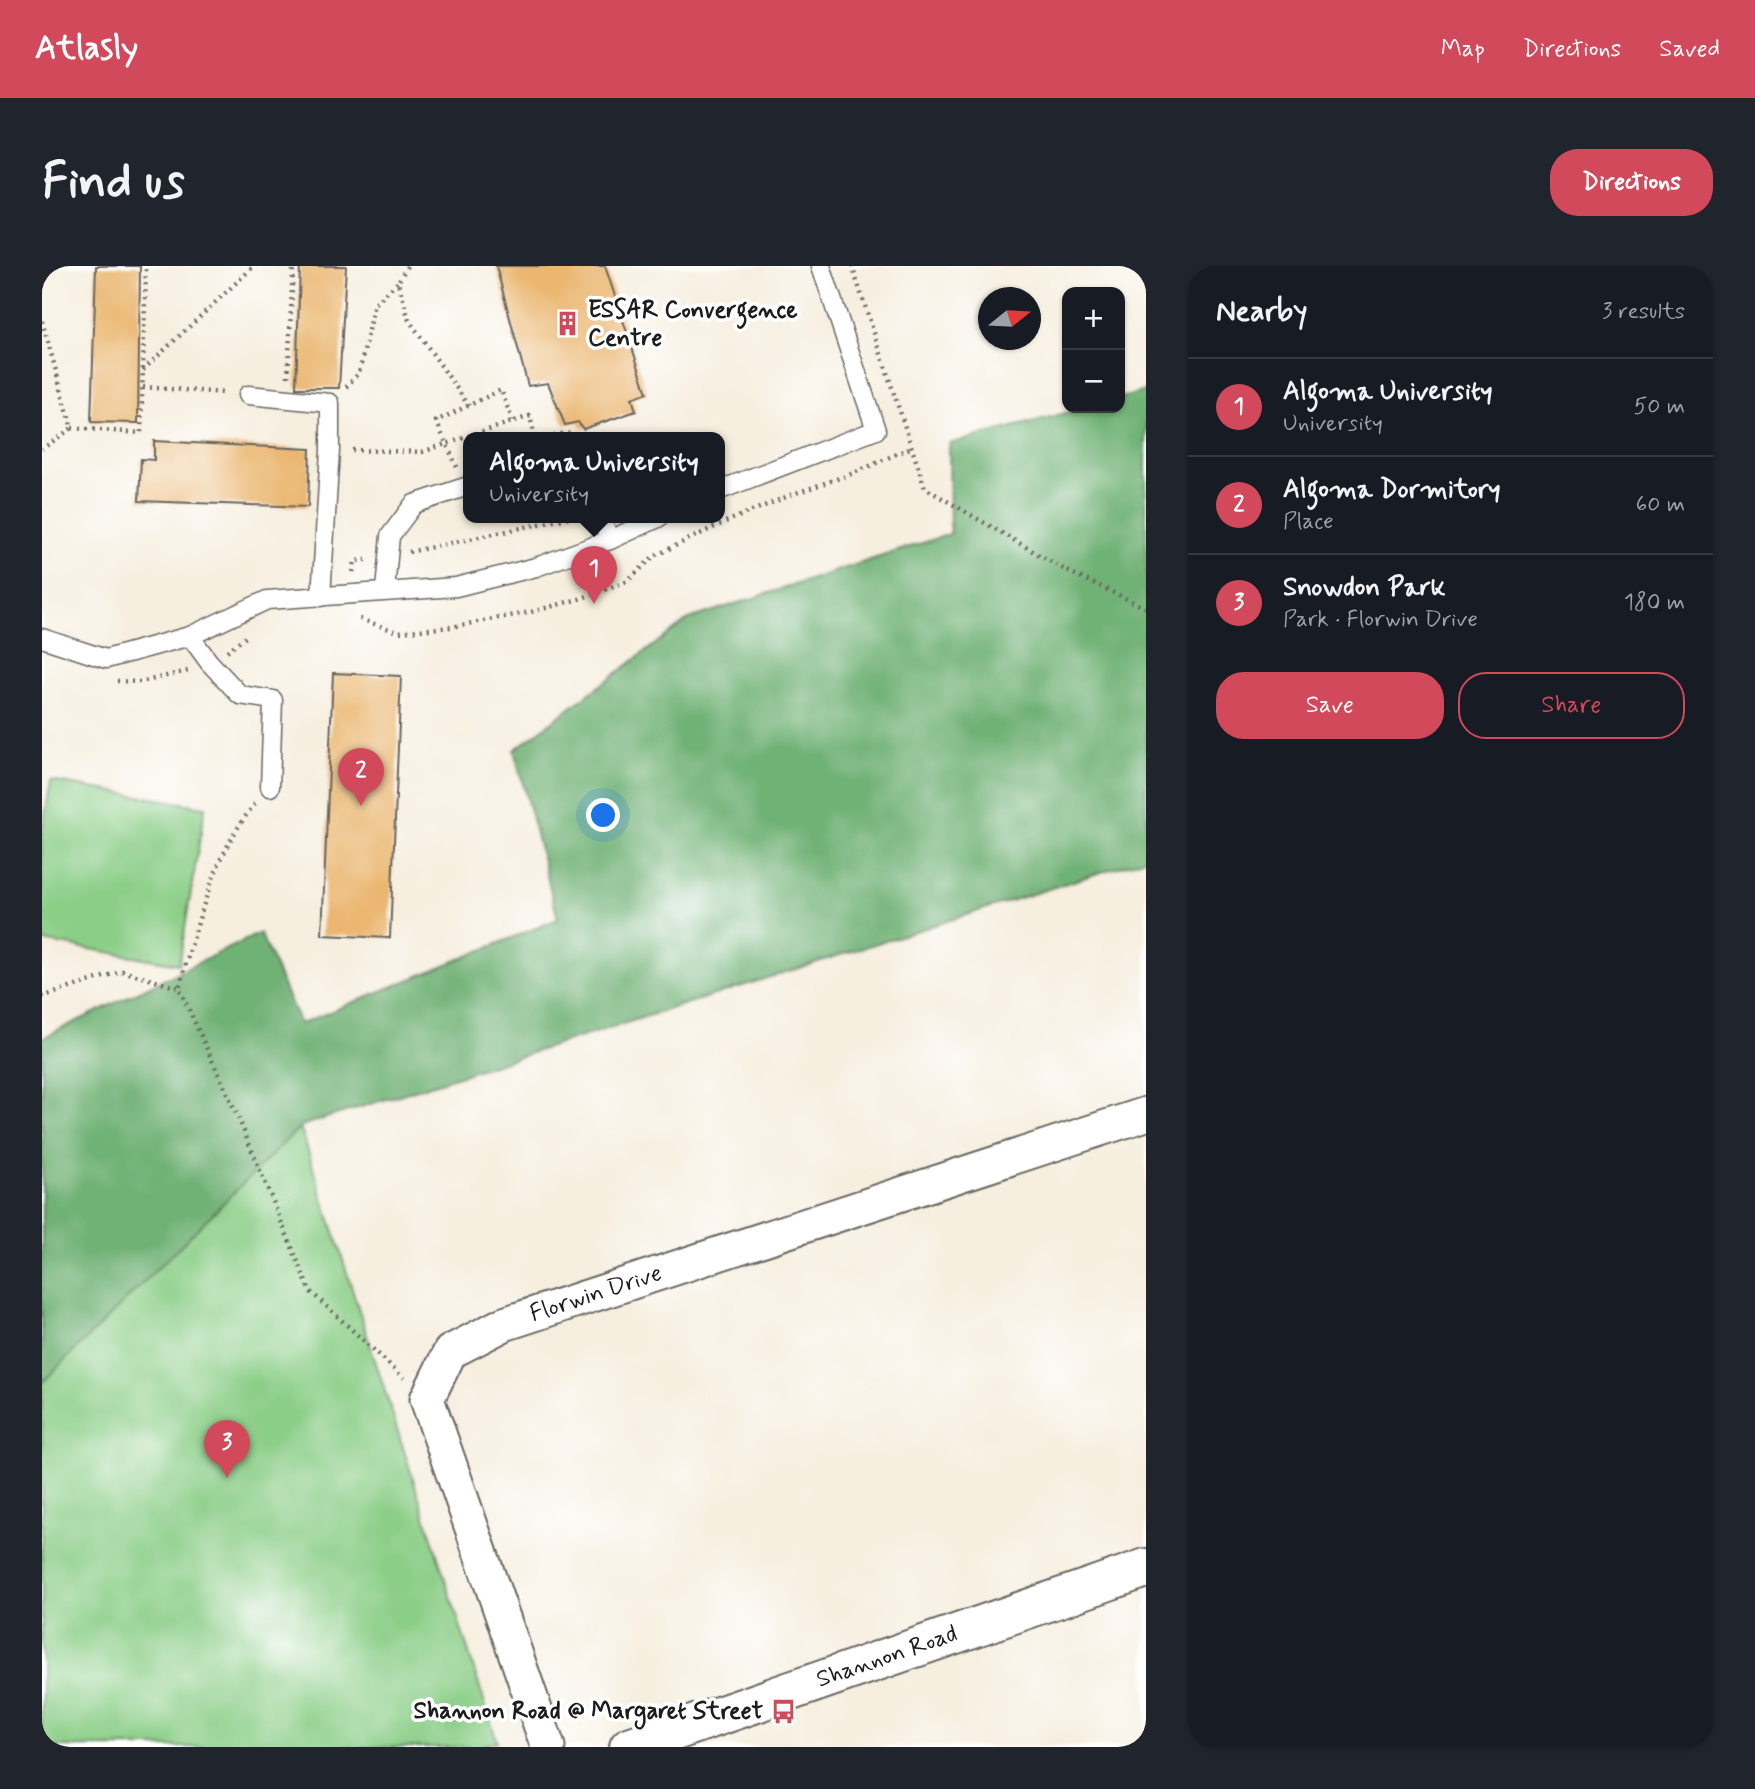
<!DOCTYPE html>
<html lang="en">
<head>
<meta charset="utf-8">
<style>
  :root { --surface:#171b24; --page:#20242c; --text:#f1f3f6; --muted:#9ea1a6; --line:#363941; --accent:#d1495b }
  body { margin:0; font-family:Mynerve,sans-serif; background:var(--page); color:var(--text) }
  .controls { position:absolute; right:21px; top:21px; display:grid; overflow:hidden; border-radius:14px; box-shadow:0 2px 5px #0004 }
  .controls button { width:63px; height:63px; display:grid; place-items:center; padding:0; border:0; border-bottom:2px solid var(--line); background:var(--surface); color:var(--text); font:35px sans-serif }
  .compass { position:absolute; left:936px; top:21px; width:63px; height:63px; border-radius:50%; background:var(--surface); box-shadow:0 2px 5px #0004; rotate:72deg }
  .you { position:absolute; left:562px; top:550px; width:24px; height:24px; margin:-18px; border:5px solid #fff; border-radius:50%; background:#1a73e8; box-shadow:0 0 0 10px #1a73e833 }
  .badge { display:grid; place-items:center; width:46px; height:46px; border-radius:50%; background:var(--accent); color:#fff; font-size:23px; font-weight:700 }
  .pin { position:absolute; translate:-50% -58px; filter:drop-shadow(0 2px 4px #0008) }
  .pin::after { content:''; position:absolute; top:37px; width:24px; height:21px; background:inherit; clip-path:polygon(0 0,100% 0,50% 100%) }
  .popup { position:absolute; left:421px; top:166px; width:262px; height:91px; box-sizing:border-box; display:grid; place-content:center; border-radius:14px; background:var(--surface); filter:drop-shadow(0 2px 5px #0005); font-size:23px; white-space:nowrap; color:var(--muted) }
  .popup b { font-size:26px; color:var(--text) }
  .popup::after { content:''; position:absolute; left:50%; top:100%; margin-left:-14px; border:14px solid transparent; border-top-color:var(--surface) }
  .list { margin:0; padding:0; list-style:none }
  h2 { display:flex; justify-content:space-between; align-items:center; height:91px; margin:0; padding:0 28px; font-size:30px }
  h2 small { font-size:23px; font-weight:400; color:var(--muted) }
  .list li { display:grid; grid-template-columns:46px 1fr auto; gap:21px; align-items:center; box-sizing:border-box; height:98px; padding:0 28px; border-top:2px solid var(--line) }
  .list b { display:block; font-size:26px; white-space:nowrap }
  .list p { margin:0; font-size:23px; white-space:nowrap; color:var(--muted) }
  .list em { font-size:23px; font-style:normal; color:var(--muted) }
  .actions { display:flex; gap:14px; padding:21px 28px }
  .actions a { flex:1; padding:16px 0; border:2px solid var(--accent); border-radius:28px; text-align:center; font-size:24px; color:var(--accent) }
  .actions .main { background:var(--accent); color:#fff }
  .map { position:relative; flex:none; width:1104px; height:1481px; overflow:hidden; border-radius:28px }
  header { display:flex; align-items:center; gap:42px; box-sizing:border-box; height:98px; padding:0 35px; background:var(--accent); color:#fff }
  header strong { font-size:33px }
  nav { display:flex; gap:38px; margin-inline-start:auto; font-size:24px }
  .intro { display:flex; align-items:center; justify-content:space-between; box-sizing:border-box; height:168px; padding:0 42px }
  h1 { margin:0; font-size:49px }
  .button { padding:18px 32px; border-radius:28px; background:var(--accent); color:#fff; font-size:24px; font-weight:700 }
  main { display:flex; gap:42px; padding:0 42px }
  aside { flex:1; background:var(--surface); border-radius:28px; box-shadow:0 2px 5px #0004 }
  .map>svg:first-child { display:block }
  .green { fill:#8bce87; stroke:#547552; stroke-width:2 }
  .forest { fill:#70b174; stroke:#466648; stroke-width:2 }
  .building { fill:#eab66f }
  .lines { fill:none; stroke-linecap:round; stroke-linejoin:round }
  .service-casing { stroke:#686660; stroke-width:21 }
  .minor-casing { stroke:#686660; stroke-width:37 }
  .tertiary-casing { stroke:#686660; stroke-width:42 }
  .path { stroke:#686660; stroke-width:4.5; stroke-dasharray:2 5; stroke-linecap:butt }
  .service { stroke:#fff; stroke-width:18 }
  .minor { stroke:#fff; stroke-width:33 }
  .tertiary { stroke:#fff; stroke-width:38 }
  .labels { text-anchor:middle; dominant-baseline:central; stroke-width:7; stroke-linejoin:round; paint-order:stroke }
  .poi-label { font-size:24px; font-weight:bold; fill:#1c1c1c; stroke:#fff; text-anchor:start }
  .street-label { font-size:24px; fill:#1c1c1c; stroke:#fff }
</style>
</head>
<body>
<header>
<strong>Atlasly</strong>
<nav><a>Map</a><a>Directions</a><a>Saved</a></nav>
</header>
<div class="intro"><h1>Find us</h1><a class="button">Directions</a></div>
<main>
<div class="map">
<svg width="1104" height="1481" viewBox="0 0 1104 1481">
  <rect width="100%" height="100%" fill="#fff"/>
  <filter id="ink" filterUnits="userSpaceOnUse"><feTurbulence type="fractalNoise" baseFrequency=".0143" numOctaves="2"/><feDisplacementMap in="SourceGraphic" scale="14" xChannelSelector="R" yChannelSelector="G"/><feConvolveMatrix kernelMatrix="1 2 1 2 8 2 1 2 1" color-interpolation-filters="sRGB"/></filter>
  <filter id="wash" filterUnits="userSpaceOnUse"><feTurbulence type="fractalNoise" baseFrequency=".00686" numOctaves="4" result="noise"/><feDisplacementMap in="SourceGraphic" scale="28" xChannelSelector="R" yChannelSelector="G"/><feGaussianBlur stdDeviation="1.57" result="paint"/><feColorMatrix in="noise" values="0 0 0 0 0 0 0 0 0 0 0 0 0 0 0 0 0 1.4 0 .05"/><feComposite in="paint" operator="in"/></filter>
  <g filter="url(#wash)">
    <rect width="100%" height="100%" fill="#f6eede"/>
    <g class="green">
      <polygon points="9,515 163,541 137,698 0,675 0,566"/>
      <polygon points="258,860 455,1475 436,1481 0,1481 0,950"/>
    </g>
    <polygon class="forest" points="1104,125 1104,592 259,860 0,1117 0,772 218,667 258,758 516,653 472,484 647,353 908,268 907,178 1042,142 1078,142 1078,132"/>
    <g id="blocks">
      <g class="building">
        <polygon points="54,0 98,0 96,157 49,156"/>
        <polygon points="258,0 304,0 297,122 254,122"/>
        <polygon points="454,0 563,0 605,127 590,132 594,145 541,163 536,156 523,159 506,117 486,120"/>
        <polygon points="112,175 268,183 266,241 97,235 99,193 112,194"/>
        <polygon points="291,407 359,410 348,672 280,669"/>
      </g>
    </g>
  </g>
  <g filter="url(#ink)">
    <use href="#blocks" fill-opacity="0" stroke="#686660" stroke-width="2"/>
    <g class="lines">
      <defs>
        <g id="service">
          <polyline points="206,129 288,137 288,184 279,331"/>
          <polyline points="678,224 834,164 779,0"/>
          <polyline points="559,252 568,274"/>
          <polyline points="343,324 348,270 372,238 426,220"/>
          <polyline points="148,370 167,396 198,429 231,434 228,521"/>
          <polyline points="0,372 64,393 148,370 225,334 414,321 494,301 568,274 616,252"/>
        </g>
        <polyline id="minor" points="506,1481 385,1133 408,1086 462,1058 1104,848"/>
        <polyline id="tertiary" points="587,1481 1104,1302"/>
      </defs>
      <use href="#service" class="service-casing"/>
      <use href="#minor" class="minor-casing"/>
      <use href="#tertiary" class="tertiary-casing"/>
      <g class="path">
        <polyline points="365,0 356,16 367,54 427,140"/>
        <polyline points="810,0 883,222 1023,304 1104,342"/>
        <polyline points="0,55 30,162 0,183"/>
        <polyline points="101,104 212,0"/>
        <polyline points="246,111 251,0"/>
        <polyline points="101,121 184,127"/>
        <polyline points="304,121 317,107 333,38 356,16"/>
        <polyline points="30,162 99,167 104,0"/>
        <polyline points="505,172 523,167 554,172"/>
        <polyline points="310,184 380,186 488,150 493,172"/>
        <polyline points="415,201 394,155 459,124 471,156"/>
        <polyline points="367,286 526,252"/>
        <polyline points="311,306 313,295 324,294"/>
        <polyline points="318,353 356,366 409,361 489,346 537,333 586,315 612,290 681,257 751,228 812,207 870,181"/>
        <polyline points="185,385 205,370"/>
        <polyline points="75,415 99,416 146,405"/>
        <path d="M213,538C170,590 156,659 137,722L196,851L268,1025L362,1112"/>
        <polyline points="0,731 80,705 137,722"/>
      </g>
      <use href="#service" class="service"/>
      <use href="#minor" class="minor"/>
      <use href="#tertiary" class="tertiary"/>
    </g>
  </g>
  <defs>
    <symbol id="building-bare" viewBox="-9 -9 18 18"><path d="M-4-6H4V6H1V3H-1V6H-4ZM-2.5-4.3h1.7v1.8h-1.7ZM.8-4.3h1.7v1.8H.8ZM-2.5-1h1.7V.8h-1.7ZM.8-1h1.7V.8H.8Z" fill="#d1495b" stroke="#fff" stroke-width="2.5" paint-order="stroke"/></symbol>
    <symbol id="bus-bare" viewBox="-9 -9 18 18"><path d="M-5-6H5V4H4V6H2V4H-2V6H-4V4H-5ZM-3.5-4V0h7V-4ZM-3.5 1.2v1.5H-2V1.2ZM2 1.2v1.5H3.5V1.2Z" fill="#d1495b" stroke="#fff" stroke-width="2.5" paint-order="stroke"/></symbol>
  </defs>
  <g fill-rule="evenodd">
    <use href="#building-bare" x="508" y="40" width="35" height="35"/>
    <use href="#bus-bare" x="724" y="1428" width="35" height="35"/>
  </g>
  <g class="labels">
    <g class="poi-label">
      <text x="546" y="44">ESSAR Convergence<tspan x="546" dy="28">Centre</tspan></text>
      <text x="721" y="1445" text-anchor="end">Shannon Road @ Margaret Street</text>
    </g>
    <g class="street-label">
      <text transform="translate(554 1028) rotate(-18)">Florwin Drive</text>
      <text transform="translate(845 1391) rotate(-19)">Shannon Road</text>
    </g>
  </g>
</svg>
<div class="controls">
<button>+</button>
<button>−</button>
</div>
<svg class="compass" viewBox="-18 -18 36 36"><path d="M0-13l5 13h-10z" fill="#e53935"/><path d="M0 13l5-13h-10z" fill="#9ea1a6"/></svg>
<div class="you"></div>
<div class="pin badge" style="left:552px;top:338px">1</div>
<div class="popup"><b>Algoma University</b>University</div>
<div class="pin badge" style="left:319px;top:540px">2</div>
<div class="pin badge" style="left:185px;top:1212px">3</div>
</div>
<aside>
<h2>Nearby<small>3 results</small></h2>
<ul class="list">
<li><span class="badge">1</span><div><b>Algoma University</b><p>University</p></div><em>50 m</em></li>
<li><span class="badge">2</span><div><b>Algoma Dormitory</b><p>Place</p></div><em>60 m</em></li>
<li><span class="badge">3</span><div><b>Snowdon Park</b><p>Park · Florwin Drive</p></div><em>180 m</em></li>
</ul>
<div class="actions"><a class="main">Save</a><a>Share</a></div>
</aside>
</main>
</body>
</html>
